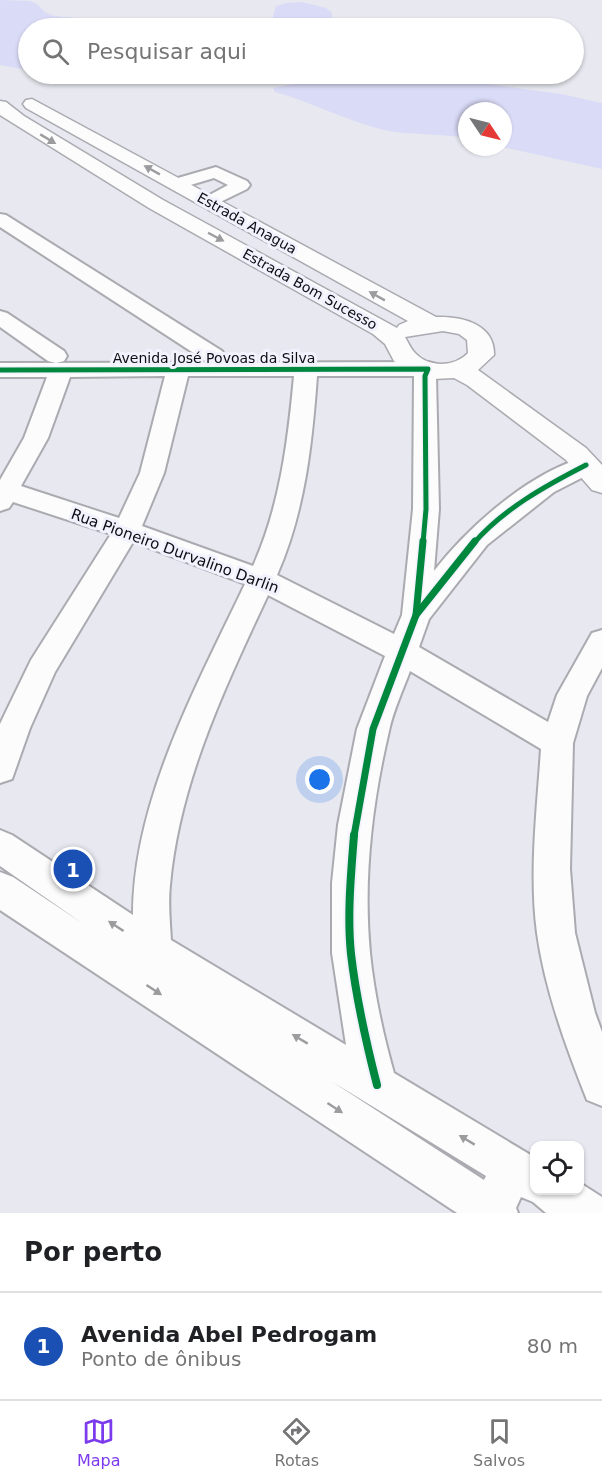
<!DOCTYPE html>
<html lang="pt">
<head>
<meta charset="utf-8">
<style>
  :root { --surface:#fff; --page:#f6f6f6; --text:#202124; --muted:#757577; --line:#e0e0e0; --accent:#7c3aed }
  body { margin:0; font-family:"DejaVu Sans",sans-serif; background:var(--page); color:var(--text) }
  .controls { position:absolute; right:18px; bottom:18px; display:grid; overflow:hidden; border-radius:12px; box-shadow:0 2px 4px #0004 }
  .controls button { width:54px; height:54px; display:grid; place-items:center; padding:0; border:0; border-bottom:2px solid var(--line); background:var(--surface); color:var(--text); font:30px sans-serif }
  .compass { position:absolute; left:458px; top:102px; width:54px; height:54px; border-radius:50%; background:var(--surface); box-shadow:0 2px 4px #0004; rotate:125deg }
  .you { position:absolute; left:320px; top:780px; width:21px; height:21px; margin:-15px; border:4px solid #fff; border-radius:50%; background:#1a73e8; box-shadow:0 0 0 9px #1a73e833 }
  .badge { display:grid; place-items:center; width:39px; height:39px; border-radius:50%; background:var(--accent); color:#fff; font-size:20px; font-weight:700 }
  .pin { position:absolute; translate:-50% -50%; border:3px solid #fff; box-shadow:0 2px 6px #0006 }
  .list { margin:0; padding:0; list-style:none }
  h2 { display:flex; justify-content:space-between; align-items:center; height:78px; margin:0; padding:0 24px; font-size:26px }
  h2 small { font-size:20px; font-weight:400; color:var(--muted) }
  .list li { display:grid; grid-template-columns:39px 1fr auto; gap:18px; align-items:center; box-sizing:border-box; height:108px; padding:0 24px; border-top:2px solid var(--line) }
  .list b { display:block; font-size:22px; white-space:nowrap }
  .list p { margin:0; font-size:20px; white-space:nowrap; color:var(--muted) }
  .list em { font-size:20px; font-style:normal; color:var(--muted) }
  .icon { flex:none; width:33px; height:33px; fill:none; stroke:currentColor; stroke-width:2; stroke-linecap:round; stroke-linejoin:round }
  .map { position:relative; flex:none; width:602px; height:1213px; overflow:hidden }
  .search { position:absolute; background:var(--surface); box-shadow:0 2px 4px #0004; left:18px; right:18px; top:18px; height:66px; display:flex; align-items:center; gap:15px; box-sizing:border-box; padding:0 21px; border-radius:33px; color:var(--muted); font-size:22px }
  .sheet { height:186px; background:var(--surface) }
  nav { display:flex; justify-content:space-around; align-items:center; box-sizing:border-box; height:84px; border-top:2px solid var(--line); background:var(--surface); font-size:16px; color:var(--muted) }
  nav a { display:grid; justify-items:center; gap:3px }
  nav .on { color:var(--accent) }
  .map>svg:first-child { display:block }
  .green { fill:#dadbf7 }
  .lines { fill:none; stroke-linecap:round; stroke-linejoin:round }
  .minor-casing { stroke:#aaaab0; stroke-width:4 }
  .major-casing { stroke:#aaaab0; stroke-width:3 }
  .minor { fill:#fcfcfd; fill-rule:evenodd }
  .major { fill:#fcfcfd; fill-rule:evenodd }
  .cycleway-far2-casing { stroke:#f2f2fe; stroke-width:8 }
  .cycleway-far1-casing { stroke:#f2f2fe; stroke-width:10 }
  .cycleway-casing { stroke:#f2f2fe; stroke-width:12 }
  .cycleway-far2 { stroke:#00873e; stroke-width:5 }
  .cycleway-far1 { stroke:#00873e; stroke-width:7 }
  .cycleway { stroke:#00873e; stroke-width:8 }
  .oneway { fill:#9c9c9f }
  .labels { text-anchor:middle; dominant-baseline:central; stroke-width:6; stroke-linejoin:round; paint-order:stroke }
  .far-street-label { font-size:14px; fill:#0d0d12; stroke:#f2f2fe }
  .street-label { font-size:15px; fill:#0d0d12; stroke:#f2f2fe }
</style>
</head>
<body>
<div class="map">
<svg width="602" height="1213" viewBox="0 0 602 1213">
  <rect width="100%" height="100%" fill="#e8e8f0"/>
  <g class="green">
    <polygon points="0,0 30,1 37,4 45,12 54,16 108,21 133,28 28,28 28,70 0,65"/>
    <polygon points="302,2 326,8 332,13 332,17 316,28 270,28 276,6 286,3"/>
    <path d="M344,74H413L561,94L602,103V169L502,147L503,111H467V138C438,133 409,136 380,129C345,120 311,102 275,92L273,88Z"/>
  </g>
  <g class="lines">
    <defs>
      <g id="minor">
        <polygon points="216,167 247,181 250,185 247,189 210,207 204,206 201,202 204,198 228,185 214,178 177,189 171,188 168,184 171,180"/>
        <polygon points="0,214 6,215 222,351 225,356 222,361 214,363 206,361 0,227"/>
        <polygon points="0,311 7,313 64,351 67,356 64,361 56,363 48,361 0,327"/>
        <path d="M428,362L436,364L439,369L436,376L439,509L434,571C469,526 530,472 586,457L595,459L598,465L595,471L554,492L487,545L429,619L419,647L548,722L557,695L592,633L602,630V668L587,696L573,743L570,869L575,933L595,1013L602,1032V1106L587,1100C566,1047 545,990 537,933C529,873 537,810 541,749L410,671C403,690 393,711 389,731C372,803 363,879 370,953C374,993 383,1034 394,1073L534,1157V1190H580V1183L602,1197V1213H546L533,1202L521,1197L516,1208L518,1213H457L0,910V872L13,877L82,923L0,866V830L12,835L133,915C133,801 197,685 245,584L133,542L55,672L30,728L12,779L0,783V724L31,660L111,534L13,502L9,508L0,511V480L24,438L47,377H0V363ZM165,376L140,473L119,518L21,486L48,438L70,377ZM188,376H294C288,441 280,506 253,566L142,526L164,473ZM317,376H414L413,509L402,615L394,634L277,575C305,511 312,445 317,376ZM268,595L385,656L357,729L338,825L332,883V953L346,1045L171,940C170,922 168,903 170,885C179,783 225,687 268,595ZM331,1081L486,1176L484,1180Z"/>
      </g>
      <path id="major" d="M32,99L436,317C462,316 495,324 494,355L478,370L586,448L602,465V493L592,490L566,460L467,385L454,378L433,379L404,369L394,361L385,344L373,334L149,208L0,115V101L6,102L24,116L163,200L397,328L399,325L408,321L26,108L23,104L26,100ZM443,331L459,334L467,340L468,353C455,367 429,368 415,353C411,349 408,342 405,337Z"/>
    </defs>
    <use href="#minor" class="minor-casing"/>
    <use href="#major" class="major-casing"/>
    <use href="#minor" class="minor"/>
    <use href="#major" class="major"/>
    <defs>
      <g id="cycleway-far2">
        <polyline points="0,370 428,369 425,376 426,509 423,543"/>
        <path d="M474,543C503,509 547,485 586,465"/>
      </g>
      <g id="cycleway-far1">
        <polyline points="416,615 423,541"/>
        <polyline points="354,836 373,729 416,615 475,541"/>
      </g>
      <path id="cycleway" d="M354,835C351,874 347,915 351,954C356,998 366,1042 377,1085"/>
    </defs>
    <use href="#cycleway-far2" class="cycleway-far2-casing"/>
    <use href="#cycleway-far1" class="cycleway-far1-casing"/>
    <use href="#cycleway" class="cycleway-casing"/>
    <use href="#cycleway-far2" class="cycleway-far2"/>
    <use href="#cycleway-far1" class="cycleway-far1"/>
    <use href="#cycleway" class="cycleway"/>
  </g>
  <defs><path id="oneway-solid" d="M-6-.8H1V-3.2L6.5 0L1 3.2V.8H-6Z" transform="scale(1.5)"/></defs>
  <g class="oneway">
    <use href="#oneway-solid" transform="translate(48 139) rotate(31)"/>
    <use href="#oneway-solid" transform="translate(152 170) rotate(-151)"/>
    <use href="#oneway-solid" transform="translate(216 237) rotate(28)"/>
    <use href="#oneway-solid" transform="translate(377 296) rotate(-151)"/>
    <use href="#oneway-solid" transform="translate(116 926) rotate(-147)"/>
    <use href="#oneway-solid" transform="translate(154 990) rotate(33)"/>
    <use href="#oneway-solid" transform="translate(300 1039) rotate(-149)"/>
    <use href="#oneway-solid" transform="translate(335 1108) rotate(33)"/>
    <use href="#oneway-solid" transform="translate(467 1140) rotate(-149)"/>
  </g>
  <g class="labels">
    <g class="far-street-label">
      <text transform="translate(247 223) rotate(29)">Estrada Anagua</text>
      <text transform="translate(310 289) rotate(29)">Estrada Bom Sucesso</text>
      <text x="214" y="358">Avenida José Povoas da Silva</text>
    </g>
    <g class="street-label">
      <text transform="translate(175 551) rotate(20)">Rua Pioneiro Durvalino Darlin</text>
    </g>
  </g>
</svg>
<div class="controls">
<button><svg class="icon" aria-label="locate" viewBox="0 0 24 24"><circle cx="12" cy="12" r="6"/><path d="M12 2v4M12 18v4M2 12h4M18 12h4"/></svg></button>
</div>
<svg class="compass" viewBox="-18 -18 36 36"><path d="M0-13l5 13h-10z" fill="#e53935"/><path d="M0 13l5-13h-10z" fill="#757577"/></svg>
<div class="you"></div>
<div class="pin badge" style="left:73px;top:869px;background:#1a4fb4">1</div>
<div class="search"><svg class="icon" aria-label="search" viewBox="0 0 24 24"><circle cx="10" cy="10" r="6"/><path d="M15 15l6 6"/></svg>Pesquisar aqui</div>
</div>
<section class="sheet">
<h2>Por perto<small></small></h2>
<ul class="list">
<li><span class="badge" style="background:#1a4fb4">1</span><div><b>Avenida Abel Pedrogam</b><p>Ponto de ônibus</p></div><em>80 m</em></li>
</ul>
</section>
<nav>
<a class="on"><svg class="icon" aria-label="map" viewBox="0 0 24 24"><path d="M3 6l6-2 6 2 6-2v14l-6 2-6-2-6 2zM9 4v14M15 6v14"/></svg>Mapa</a>
<a><svg class="icon" aria-label="directions" viewBox="0 0 24 24"><path d="M12 3l9 9-9 9-9-9zM9 14v-3h6M13 9l2 2-2 2"/></svg>Rotas</a>
<a><svg class="icon" aria-label="saved" viewBox="0 0 24 24"><path d="M7 4h10v16l-5-4-5 4z"/></svg>Salvos</a>
</nav>
</body>
</html>
